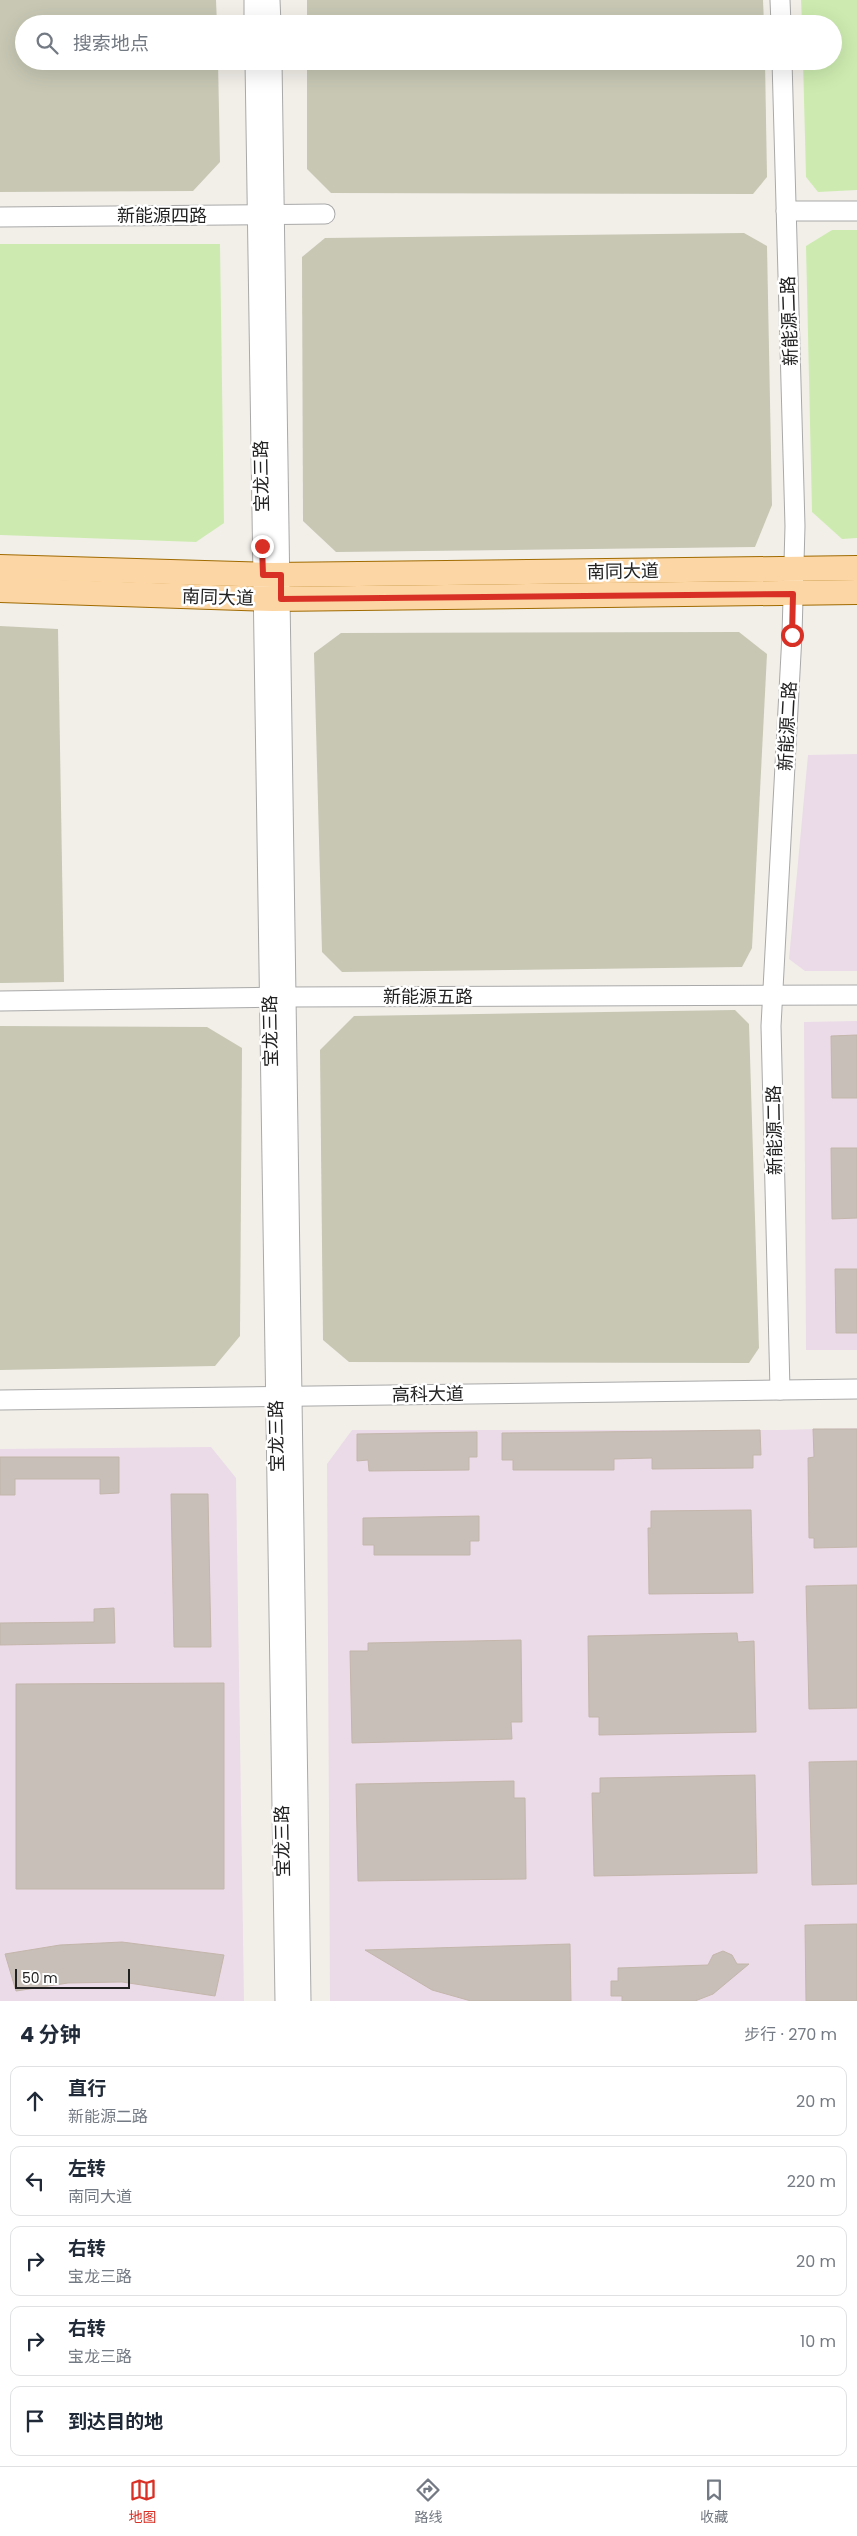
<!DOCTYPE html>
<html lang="zh">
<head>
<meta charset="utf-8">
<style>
  :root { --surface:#fff; --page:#f6f6f7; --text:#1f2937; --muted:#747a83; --line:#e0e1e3; --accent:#d93025 }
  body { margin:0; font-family:Poppins,"Noto Sans SC",sans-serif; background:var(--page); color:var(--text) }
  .scale { position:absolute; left:15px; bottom:12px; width:115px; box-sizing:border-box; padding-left:5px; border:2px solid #222; border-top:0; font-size:14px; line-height:18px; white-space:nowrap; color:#222; -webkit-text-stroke:4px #fff; paint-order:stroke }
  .stop { position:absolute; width:15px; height:15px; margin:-11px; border:4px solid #d93025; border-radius:50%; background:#fff }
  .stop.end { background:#d93025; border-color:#fff; box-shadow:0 1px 5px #0008 }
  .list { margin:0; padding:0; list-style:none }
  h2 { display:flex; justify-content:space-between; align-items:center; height:65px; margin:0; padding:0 20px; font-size:21px }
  h2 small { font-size:16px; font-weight:400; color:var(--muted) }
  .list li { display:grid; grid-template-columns:32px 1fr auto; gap:15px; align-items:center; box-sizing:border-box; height:70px; margin:0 10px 10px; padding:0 10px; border:1px solid var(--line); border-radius:10px }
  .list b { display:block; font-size:19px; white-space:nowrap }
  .list p { margin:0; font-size:16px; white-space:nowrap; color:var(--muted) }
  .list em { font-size:16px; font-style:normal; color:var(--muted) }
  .icon { flex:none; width:28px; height:28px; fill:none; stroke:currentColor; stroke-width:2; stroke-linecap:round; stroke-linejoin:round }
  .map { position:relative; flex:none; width:857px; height:2001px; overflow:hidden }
  .search { position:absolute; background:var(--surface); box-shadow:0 5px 20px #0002; left:15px; right:15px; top:15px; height:55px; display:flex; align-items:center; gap:12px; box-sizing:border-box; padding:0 18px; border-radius:28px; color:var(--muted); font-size:19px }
  .sheet { height:465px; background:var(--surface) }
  nav { display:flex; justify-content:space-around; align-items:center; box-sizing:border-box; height:70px; border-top:1px solid var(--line); background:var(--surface); font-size:14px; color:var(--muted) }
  nav a { display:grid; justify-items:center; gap:2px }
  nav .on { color:var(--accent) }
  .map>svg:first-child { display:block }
  .industrial { fill:#ebdbe8 }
  .construction { fill:#c7c7b4 }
  .grass { fill:#cdebb0 }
  .building { fill:#c7bfb8; stroke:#c4b6ab }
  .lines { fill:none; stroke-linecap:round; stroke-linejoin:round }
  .minor-casing { stroke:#a9a9a9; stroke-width:21 }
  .major-casing { stroke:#a06b00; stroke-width:26 }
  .minor { stroke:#fff; stroke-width:19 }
  .major { stroke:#fcd6a4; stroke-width:24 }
  .route { stroke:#d93025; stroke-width:6 }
  .labels { text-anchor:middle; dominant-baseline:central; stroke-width:5; stroke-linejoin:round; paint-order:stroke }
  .street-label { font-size:18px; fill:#222; stroke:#fff }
</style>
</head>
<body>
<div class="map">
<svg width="857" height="2001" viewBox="0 0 857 2001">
  <rect width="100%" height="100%" fill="#f2efe9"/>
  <g class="industrial">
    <polygon points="857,754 857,971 805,971 789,959 808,755"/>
    <polygon points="857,1021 857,1350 806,1350 804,1022"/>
    <polygon points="857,1428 857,2001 330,2001 327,1464 352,1430 779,1430"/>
    <polygon points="211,1447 236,1478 244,2001 0,2001 0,1449"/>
  </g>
  <g class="construction">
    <polygon points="0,0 216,0 217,24 24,24 24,61 218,61 220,162 193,191 0,192"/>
    <polygon points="307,0 763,0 764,24 307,24"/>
    <polygon points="307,61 765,61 767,177 753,194 331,193 307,169"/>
    <polygon points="744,233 767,246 772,505 755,547 336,552 303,521 302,257 325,238"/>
    <polygon points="0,626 58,629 64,982 0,983"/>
    <polygon points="739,632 767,654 752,948 742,967 342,972 322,952 314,653 341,633"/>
    <polygon points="735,1010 749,1024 759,1348 749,1363 349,1362 323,1340 320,1050 354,1016"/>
    <polygon points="0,1026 207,1027 242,1048 240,1336 215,1366 0,1370"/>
  </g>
  <g class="grass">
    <polygon points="801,0 857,0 857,190 818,192 806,177 803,61 833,61 833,24 802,24"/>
    <polygon points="832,230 857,230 857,538 842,539 812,512 806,246"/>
    <polygon points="0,244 220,244 224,523 196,542 0,535"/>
  </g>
  <g class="building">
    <polygon points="857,1035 857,1098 832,1098 831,1036"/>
    <polygon points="831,1148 857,1148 857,1218 832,1219"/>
    <polygon points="835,1269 857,1269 857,1333 836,1333"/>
    <polygon points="813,1429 857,1429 857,1547 814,1548 814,1538 809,1538 808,1458 814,1457"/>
    <polygon points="760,1430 761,1455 753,1455 753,1468 652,1469 652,1458 614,1459 614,1470 513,1470 513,1460 502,1460 502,1433"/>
    <polygon points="477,1432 477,1457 469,1457 469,1470 369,1471 368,1460 357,1461 357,1434"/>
    <polygon points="0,1457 119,1457 119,1493 100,1494 100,1479 15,1479 15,1495 0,1495"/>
    <polygon points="171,1494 208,1494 211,1647 174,1647"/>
    <polygon points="751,1510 753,1593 649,1594 648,1528 651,1528 651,1511"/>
    <polygon points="479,1516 479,1541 470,1541 470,1555 374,1555 374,1545 363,1545 363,1518"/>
    <polygon points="857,1585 857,1708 809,1709 806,1586"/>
    <polygon points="114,1608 115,1643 0,1645 0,1623 94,1622 94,1609"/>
    <polygon points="737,1633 738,1642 754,1641 756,1732 599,1735 599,1717 589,1717 588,1636"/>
    <polygon points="521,1640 522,1722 511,1722 512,1739 352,1743 350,1651 368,1651 368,1643"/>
    <polygon points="224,1683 224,1889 16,1889 16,1684"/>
    <polygon points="857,1761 857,1884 812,1885 809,1762"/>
    <polygon points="755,1775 757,1873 594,1876 592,1793 600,1793 600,1778"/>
    <polygon points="514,1781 514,1798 525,1798 526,1879 358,1881 356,1784"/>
    <polygon points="857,1924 857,2001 806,2001 805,1925"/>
    <polygon points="122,1942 224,1955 215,1996 122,1982 68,1983 16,1991 5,1954 60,1945"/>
    <polygon points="570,1944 571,2001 471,2001 432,1990 365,1950"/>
    <polygon points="723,1951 732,1955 737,1964 749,1964 713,1994 695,2001 622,2001 622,1996 611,1996 611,1981 618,1981 618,1968 708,1965 713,1955"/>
  </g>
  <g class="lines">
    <defs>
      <g id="minor">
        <polyline points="254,0 254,24"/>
        <polyline points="270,0 271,24"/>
        <polyline points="780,0 781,24"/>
        <polyline points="255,61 285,2001"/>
        <polyline points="272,61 301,2001"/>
        <polyline points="786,211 857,211"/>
        <polyline points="0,217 325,214"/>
        <polyline points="0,1001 287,997 857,995"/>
        <polyline points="780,1390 771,1026 792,635 795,526 782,61"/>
        <polyline points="0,1400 857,1389"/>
      </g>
      <g id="major">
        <polyline points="0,567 273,575 857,568"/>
        <polyline points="0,590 273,599 857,592"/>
      </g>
    </defs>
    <use href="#minor" class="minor-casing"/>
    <use href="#major" class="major-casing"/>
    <use href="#minor" class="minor"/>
    <use href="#major" class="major"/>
  </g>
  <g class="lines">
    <polyline class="route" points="262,546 263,575 281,575 281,599 793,594 792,635"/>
  </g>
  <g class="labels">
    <g class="street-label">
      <text x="162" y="215">新能源四路</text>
      <text transform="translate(789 321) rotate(-92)">新能源二路</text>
      <text transform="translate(261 476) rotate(-91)">宝龙三路</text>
      <text transform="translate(623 571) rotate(-1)">南同大道</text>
      <text transform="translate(218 597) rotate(2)">南同大道</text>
      <text transform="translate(787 726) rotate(-87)">新能源二路</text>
      <text x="428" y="996">新能源五路</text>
      <text transform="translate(270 1031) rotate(-91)">宝龙三路</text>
      <text transform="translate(774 1130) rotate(-91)">新能源二路</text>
      <text transform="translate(428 1394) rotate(-1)">高科大道</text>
      <text transform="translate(276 1436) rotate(-91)">宝龙三路</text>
      <text transform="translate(282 1841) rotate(-91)">宝龙三路</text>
    </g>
  </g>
</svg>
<div class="scale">50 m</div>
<div class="stop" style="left:792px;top:635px"></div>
<div class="stop end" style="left:262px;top:546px"></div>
<div class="search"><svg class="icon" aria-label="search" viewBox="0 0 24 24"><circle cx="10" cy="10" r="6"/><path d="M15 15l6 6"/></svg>搜索地点</div>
</div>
<section class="sheet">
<h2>4 分钟<small>步行 · 270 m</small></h2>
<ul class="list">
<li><svg class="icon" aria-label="ahead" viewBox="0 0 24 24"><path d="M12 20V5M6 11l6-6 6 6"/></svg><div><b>直行</b><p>新能源二路</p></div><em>20 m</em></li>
<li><svg class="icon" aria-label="left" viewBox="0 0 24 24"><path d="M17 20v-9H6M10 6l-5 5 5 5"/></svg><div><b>左转</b><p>南同大道</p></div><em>220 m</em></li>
<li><svg class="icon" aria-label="right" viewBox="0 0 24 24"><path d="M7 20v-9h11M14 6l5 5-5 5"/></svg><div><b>右转</b><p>宝龙三路</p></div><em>20 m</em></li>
<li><svg class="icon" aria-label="right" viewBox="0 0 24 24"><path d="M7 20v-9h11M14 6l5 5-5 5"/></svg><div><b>右转</b><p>宝龙三路</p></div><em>10 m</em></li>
<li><svg class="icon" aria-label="arrive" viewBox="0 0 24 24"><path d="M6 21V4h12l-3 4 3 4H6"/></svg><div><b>到达目的地</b></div></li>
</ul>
</section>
<nav>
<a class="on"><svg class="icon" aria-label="map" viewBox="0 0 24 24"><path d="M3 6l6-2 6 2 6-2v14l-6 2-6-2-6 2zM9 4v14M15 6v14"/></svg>地图</a>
<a><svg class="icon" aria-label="directions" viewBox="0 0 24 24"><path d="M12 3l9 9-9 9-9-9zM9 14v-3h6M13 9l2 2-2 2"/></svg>路线</a>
<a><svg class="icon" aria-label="saved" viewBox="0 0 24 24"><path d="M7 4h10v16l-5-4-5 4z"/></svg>收藏</a>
</nav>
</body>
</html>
